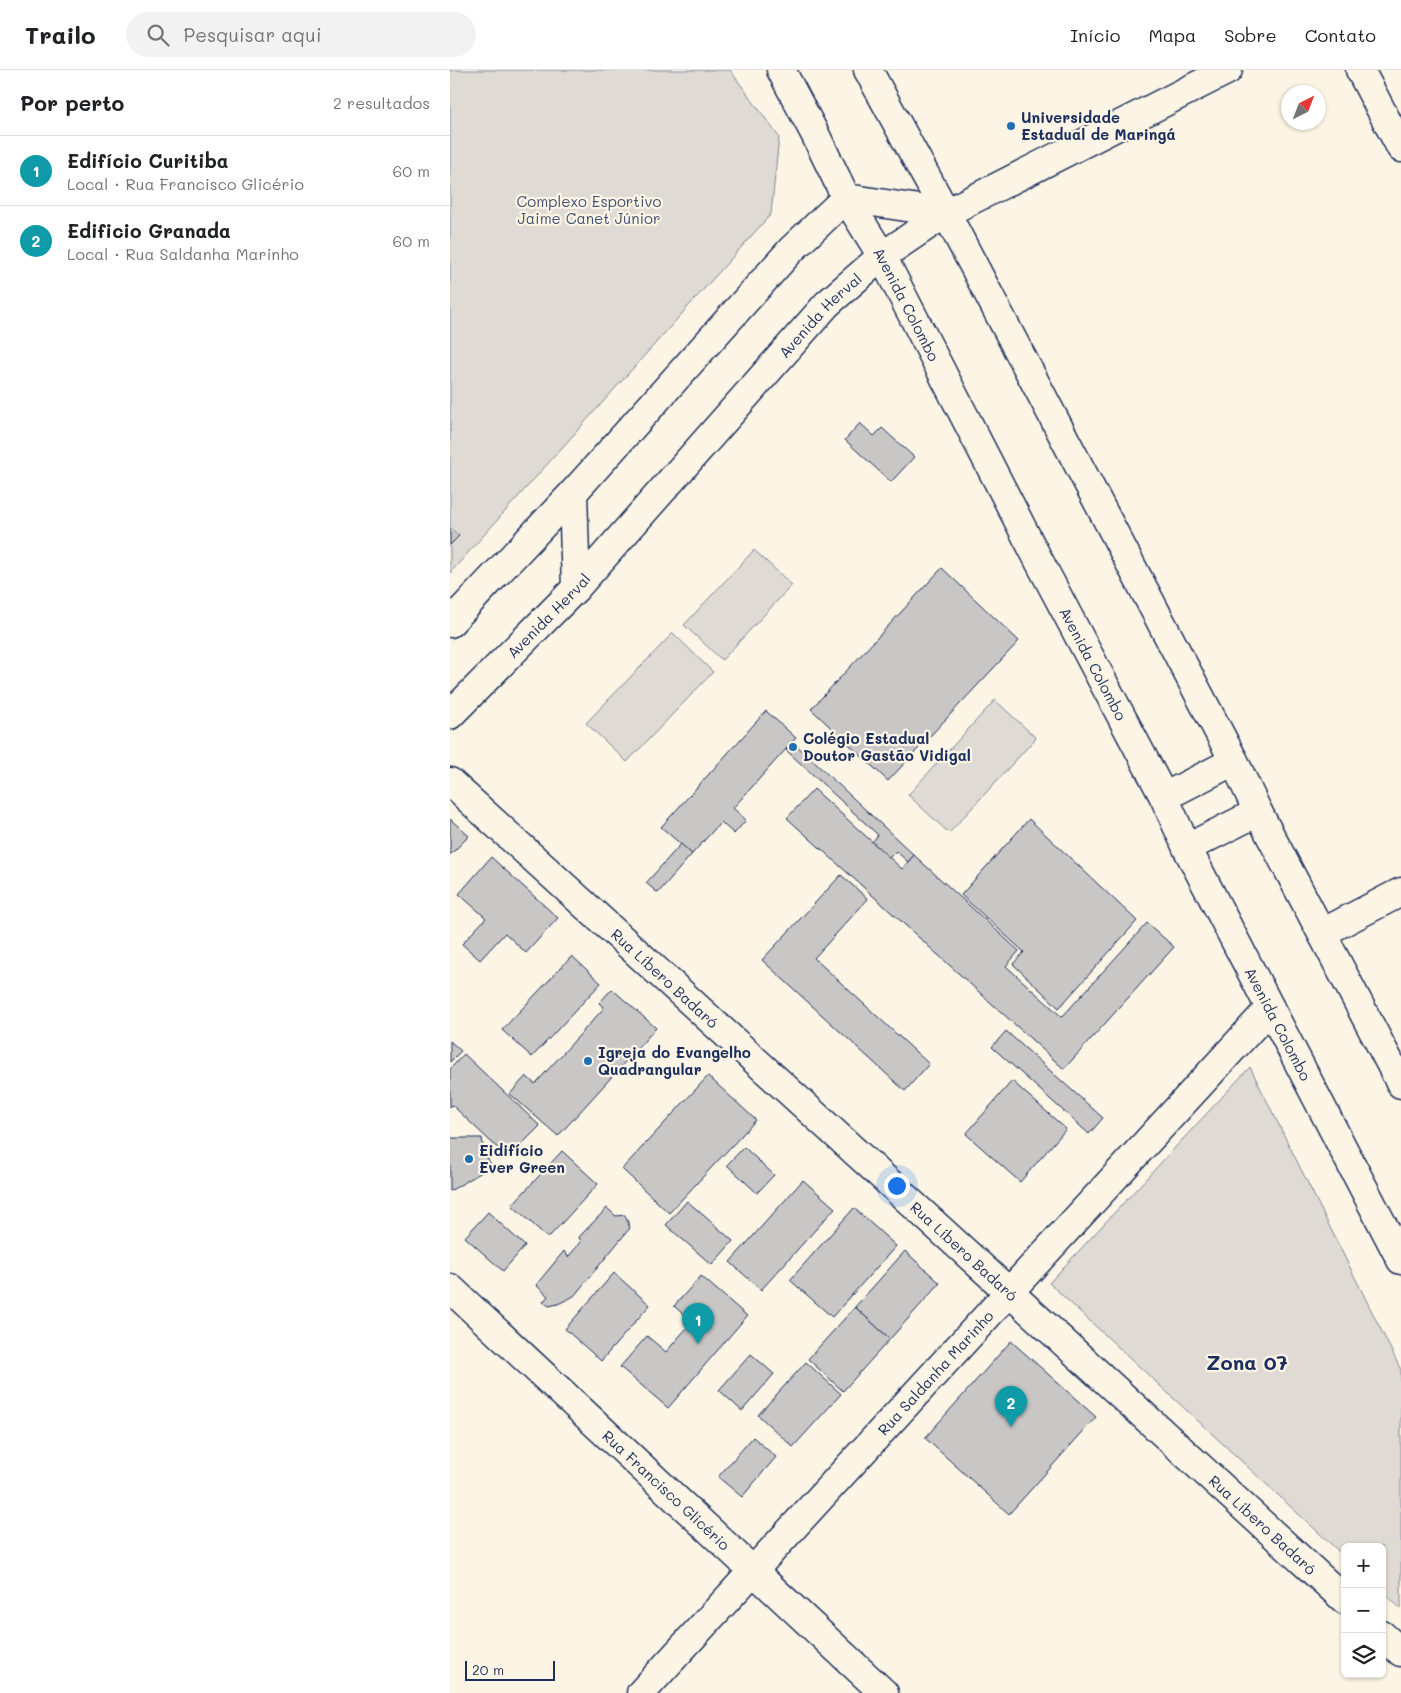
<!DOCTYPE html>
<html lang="pt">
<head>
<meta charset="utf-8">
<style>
  :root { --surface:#fff; --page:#f2f2f2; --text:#202124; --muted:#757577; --line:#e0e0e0; --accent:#7c3aed }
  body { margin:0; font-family:Mali,sans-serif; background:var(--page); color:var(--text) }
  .controls { position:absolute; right:15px; bottom:15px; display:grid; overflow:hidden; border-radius:8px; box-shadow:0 1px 4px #0004 }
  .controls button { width:45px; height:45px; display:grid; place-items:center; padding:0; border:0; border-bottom:1px solid var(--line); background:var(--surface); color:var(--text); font:25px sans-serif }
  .compass { position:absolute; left:831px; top:15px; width:45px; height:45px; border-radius:50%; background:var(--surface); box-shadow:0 1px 4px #0004; rotate:42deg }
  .scale { position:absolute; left:15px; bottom:12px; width:90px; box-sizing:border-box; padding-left:5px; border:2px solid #1b2f5e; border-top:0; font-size:14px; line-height:18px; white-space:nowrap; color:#1b2f5e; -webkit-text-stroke:4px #fcf5e5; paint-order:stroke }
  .you { position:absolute; left:446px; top:1115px; width:18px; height:18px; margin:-12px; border:4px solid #fff; border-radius:50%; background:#1a73e8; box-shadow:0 0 0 8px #1a73e833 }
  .badge { display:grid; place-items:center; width:32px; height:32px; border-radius:50%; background:var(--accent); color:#fff; font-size:16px; font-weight:700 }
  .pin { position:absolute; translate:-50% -41px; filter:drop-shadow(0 1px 2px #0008) }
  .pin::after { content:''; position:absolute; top:26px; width:18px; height:15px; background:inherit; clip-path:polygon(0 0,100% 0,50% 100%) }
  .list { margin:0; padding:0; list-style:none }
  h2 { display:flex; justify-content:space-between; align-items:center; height:65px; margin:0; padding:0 20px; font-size:21px }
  h2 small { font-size:16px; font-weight:400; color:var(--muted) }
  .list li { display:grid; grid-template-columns:32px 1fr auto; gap:15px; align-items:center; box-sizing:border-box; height:70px; padding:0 20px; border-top:1px solid var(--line) }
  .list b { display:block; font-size:19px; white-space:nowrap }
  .list p { margin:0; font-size:16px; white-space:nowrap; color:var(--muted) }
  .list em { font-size:16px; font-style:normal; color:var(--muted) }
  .icon { flex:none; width:28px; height:28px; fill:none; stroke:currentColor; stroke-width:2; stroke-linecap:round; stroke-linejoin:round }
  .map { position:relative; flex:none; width:951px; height:1623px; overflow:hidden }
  header { display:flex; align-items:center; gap:30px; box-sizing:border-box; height:70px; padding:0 25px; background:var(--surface); border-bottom:1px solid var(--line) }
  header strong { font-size:24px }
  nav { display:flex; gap:28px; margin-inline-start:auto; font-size:18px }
  .search { width:350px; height:45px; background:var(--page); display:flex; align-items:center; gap:12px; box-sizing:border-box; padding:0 18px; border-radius:28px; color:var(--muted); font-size:19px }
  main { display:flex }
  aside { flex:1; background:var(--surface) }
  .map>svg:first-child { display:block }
  .green { fill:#dfdbd4; stroke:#7d8599 }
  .building { fill:#c8c7c6; stroke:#1b2f5e }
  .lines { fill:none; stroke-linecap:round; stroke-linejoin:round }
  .minor-casing { stroke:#1b2f5e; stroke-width:31 }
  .secondary-casing { stroke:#1b2f5e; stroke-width:31 }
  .primary-casing { stroke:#1b2f5e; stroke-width:31 }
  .minor { stroke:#fcf5e5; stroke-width:28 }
  .secondary { stroke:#fcf5e5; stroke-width:28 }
  .primary { stroke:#fcf5e5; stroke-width:28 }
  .poi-dot { fill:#1f6fb2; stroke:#fcf5e5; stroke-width:2 }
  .labels { text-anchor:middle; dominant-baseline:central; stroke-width:4.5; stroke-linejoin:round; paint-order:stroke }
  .poi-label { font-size:15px; font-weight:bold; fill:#1b2f5e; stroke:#fcf5e5; text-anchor:start }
  .park-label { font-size:15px; fill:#425176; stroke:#fcf5e5 }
  .street-label { font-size:15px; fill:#1b2f5e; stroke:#fcf5e5 }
  .district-label { font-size:20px; font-weight:bold; fill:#1b2f5e; stroke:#fcf5e5 }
</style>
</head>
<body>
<header>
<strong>Trailo</strong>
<div class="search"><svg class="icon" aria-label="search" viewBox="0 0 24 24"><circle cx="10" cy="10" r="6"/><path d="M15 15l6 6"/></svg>Pesquisar aqui</div>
<nav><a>Início</a><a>Mapa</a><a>Sobre</a><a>Contato</a></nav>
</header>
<main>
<aside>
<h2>Por perto<small>2 resultados</small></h2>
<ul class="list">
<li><span class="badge" style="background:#0f9aa8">1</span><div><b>Edifício Curitiba</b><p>Local · Rua Francisco Glicério</p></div><em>60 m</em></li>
<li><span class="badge" style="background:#0f9aa8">2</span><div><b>Edificio Granada</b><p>Local · Rua Saldanha Marinho</p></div><em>60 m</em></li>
</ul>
</aside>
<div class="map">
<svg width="951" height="1623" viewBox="0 0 951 1623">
  <rect width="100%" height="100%" fill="#fcf5e5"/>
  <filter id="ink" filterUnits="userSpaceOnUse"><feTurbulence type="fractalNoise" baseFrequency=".02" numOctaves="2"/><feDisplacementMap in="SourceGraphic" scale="10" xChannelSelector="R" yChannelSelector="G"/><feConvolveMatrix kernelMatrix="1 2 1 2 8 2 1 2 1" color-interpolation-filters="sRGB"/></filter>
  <g filter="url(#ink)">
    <g class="green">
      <polygon points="0,0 280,0 329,67 321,144 0,503"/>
      <polygon points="304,480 342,515 272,590 234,555"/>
      <polygon points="223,563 263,602 177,692 136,653"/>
      <polygon points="545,630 586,668 499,763 458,725"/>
      <polygon points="800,997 951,1300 951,1539 932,1521 932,1477 895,1477 895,1487 599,1213"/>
    </g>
    <g class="building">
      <polygon points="410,353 424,366 432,358 464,387 441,412 395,370"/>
      <polygon points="0,458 9,466 0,475"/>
      <polygon points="492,498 569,571 438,711 361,639"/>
      <polygon points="316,641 346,668 283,738 296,750 284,764 271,752 242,784 211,757"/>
      <polygon points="343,672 464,785 458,792 446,781 439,788 422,772 428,765 336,680"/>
      <polygon points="364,719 452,799 464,785 569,881 556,896 612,947 697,853 724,877 614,999 337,748"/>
      <polygon points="0,749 19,766 1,784 0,784"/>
      <polygon points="579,749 687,851 609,938 563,894 574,882 511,825"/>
      <polygon points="231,774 242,784 208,823 196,813"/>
      <polygon points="41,787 108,848 76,883 55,863 30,890 12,874 36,848 9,824"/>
      <polygon points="391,805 418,829 364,888 479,994 455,1021 312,890"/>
      <polygon points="122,886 151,913 82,987 52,960"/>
      <polygon points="162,919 206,958 108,1066 60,1024 76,1006 85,1014 154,938 149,933"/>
      <polygon points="556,961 653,1048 639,1064 542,977"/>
      <polygon points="0,971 11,981 0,992"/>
      <polygon points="14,984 90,1056 58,1088 2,1035 0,1037 0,999"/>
      <polygon points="258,1006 306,1050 219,1143 172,1099"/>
      <polygon points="562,1011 616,1059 570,1112 516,1064"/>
      <polygon points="0,1068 32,1068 34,1083 42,1096 0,1121"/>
      <polygon points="294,1077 324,1105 307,1123 277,1095"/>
      <polygon points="112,1081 148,1114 98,1168 62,1135"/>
      <polygon points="353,1110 385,1138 311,1220 280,1192"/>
      <polygon points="237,1131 283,1171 262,1195 216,1155"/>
      <polygon points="157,1138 166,1146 175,1145 180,1158 124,1226 108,1234 99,1236 93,1232 98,1226 86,1215 114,1181 118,1187 131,1172 129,1167"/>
      <polygon points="404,1138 446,1176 382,1247 340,1210"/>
      <polygon points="38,1142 75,1176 53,1201 15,1167"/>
      <polygon points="455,1181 490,1213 440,1269 405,1237"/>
      <polygon points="164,1203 200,1235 151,1291 115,1259"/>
      <polygon points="251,1206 297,1246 218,1338 170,1297 197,1266 216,1282 242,1252 224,1236"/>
      <polygon points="405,1237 440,1269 393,1321 358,1289"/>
      <polygon points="561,1271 646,1347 559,1444 475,1368"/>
      <polygon points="301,1284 324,1304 292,1341 269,1320"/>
      <polygon points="356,1292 391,1324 343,1377 308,1345"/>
      <polygon points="303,1367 326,1387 292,1427 268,1407"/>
    </g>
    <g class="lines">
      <defs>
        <g id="minor">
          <polyline points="910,0 951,78"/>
          <polyline points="496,143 778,0"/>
          <path id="s1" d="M0,712L559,1222L895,1530"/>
          <polyline points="872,863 951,822"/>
          <path id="s2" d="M0,1218L434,1623"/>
          <polyline points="932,1565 951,1582"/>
          <path id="s3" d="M191,1623L820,938"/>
        </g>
        <g id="secondary">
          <polyline points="123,423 126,518"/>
          <polyline points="0,553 123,423 341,180 396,128 496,143"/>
          <path id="s4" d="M0,645L126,518L377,234L432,186L496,143"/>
        </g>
        <g id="primary">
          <path id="s5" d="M331,0L365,64L396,128L432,186L588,489L714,727L737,778L951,1190"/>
          <polyline points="418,0 496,143 784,691 808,742 951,1014"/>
          <polyline points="714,727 784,691"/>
          <polyline points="737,778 808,742"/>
        </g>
      </defs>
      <use href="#minor" class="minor-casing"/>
      <use href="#secondary" class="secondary-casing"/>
      <use href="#primary" class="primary-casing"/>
      <use href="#minor" class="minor"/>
      <use href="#secondary" class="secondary"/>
      <use href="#primary" class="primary"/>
    </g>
  </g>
  <g class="poi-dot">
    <circle cx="561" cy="56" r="5"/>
    <circle cx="343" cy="677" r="5"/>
    <circle cx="138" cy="991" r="5"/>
    <circle cx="19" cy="1089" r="5"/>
  </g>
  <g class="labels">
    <g class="poi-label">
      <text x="571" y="47">Universidade<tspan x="571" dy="17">Estadual de Maringá</tspan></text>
      <text x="353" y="668">Colégio Estadual<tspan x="353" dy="17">Doutor Gastão Vidigal</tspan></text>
      <text x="148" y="982">Igreja do Evangelho<tspan x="148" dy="17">Quadrangular</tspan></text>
      <text x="29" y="1080">Eidifício<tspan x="29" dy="17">Ever Green</tspan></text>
    </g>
    <g class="park-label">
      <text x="139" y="131">Complexo Esportivo<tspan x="139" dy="17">Jaime Canet Júnior</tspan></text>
    </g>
    <g class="street-label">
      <text stroke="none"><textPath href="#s5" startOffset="266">Avenida Colombo</textPath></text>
      <text stroke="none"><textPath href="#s4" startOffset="545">Avenida Herval</textPath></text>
      <text stroke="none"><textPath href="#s4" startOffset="140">Avenida Herval</textPath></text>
      <text stroke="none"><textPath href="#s5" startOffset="671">Avenida Colombo</textPath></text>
      <text stroke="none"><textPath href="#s1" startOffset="291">Rua Líbero Badaró</textPath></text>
      <text stroke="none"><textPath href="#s5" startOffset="1076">Avenida Colombo</textPath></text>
      <text stroke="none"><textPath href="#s1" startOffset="696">Rua Líbero Badaró</textPath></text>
      <text stroke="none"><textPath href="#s3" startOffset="435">Rua Saldanha Marinho</textPath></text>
      <text stroke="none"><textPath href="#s2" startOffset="296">Rua Francisco Glicério</textPath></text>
      <text stroke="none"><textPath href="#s1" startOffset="1101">Rua Líbero Badaró</textPath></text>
    </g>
    <g class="district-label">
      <text x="797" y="1292">Zona 07</text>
    </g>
  </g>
</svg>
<div class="controls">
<button>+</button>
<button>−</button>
<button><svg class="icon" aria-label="layers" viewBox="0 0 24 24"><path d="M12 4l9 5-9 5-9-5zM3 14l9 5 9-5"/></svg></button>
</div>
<svg class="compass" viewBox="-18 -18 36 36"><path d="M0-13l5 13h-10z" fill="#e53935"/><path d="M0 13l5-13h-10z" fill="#757577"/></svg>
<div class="scale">20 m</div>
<div class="you"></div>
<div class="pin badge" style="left:248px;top:1274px;background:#0f9aa8">1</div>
<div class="pin badge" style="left:561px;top:1357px;background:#0f9aa8">2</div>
</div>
</main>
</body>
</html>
